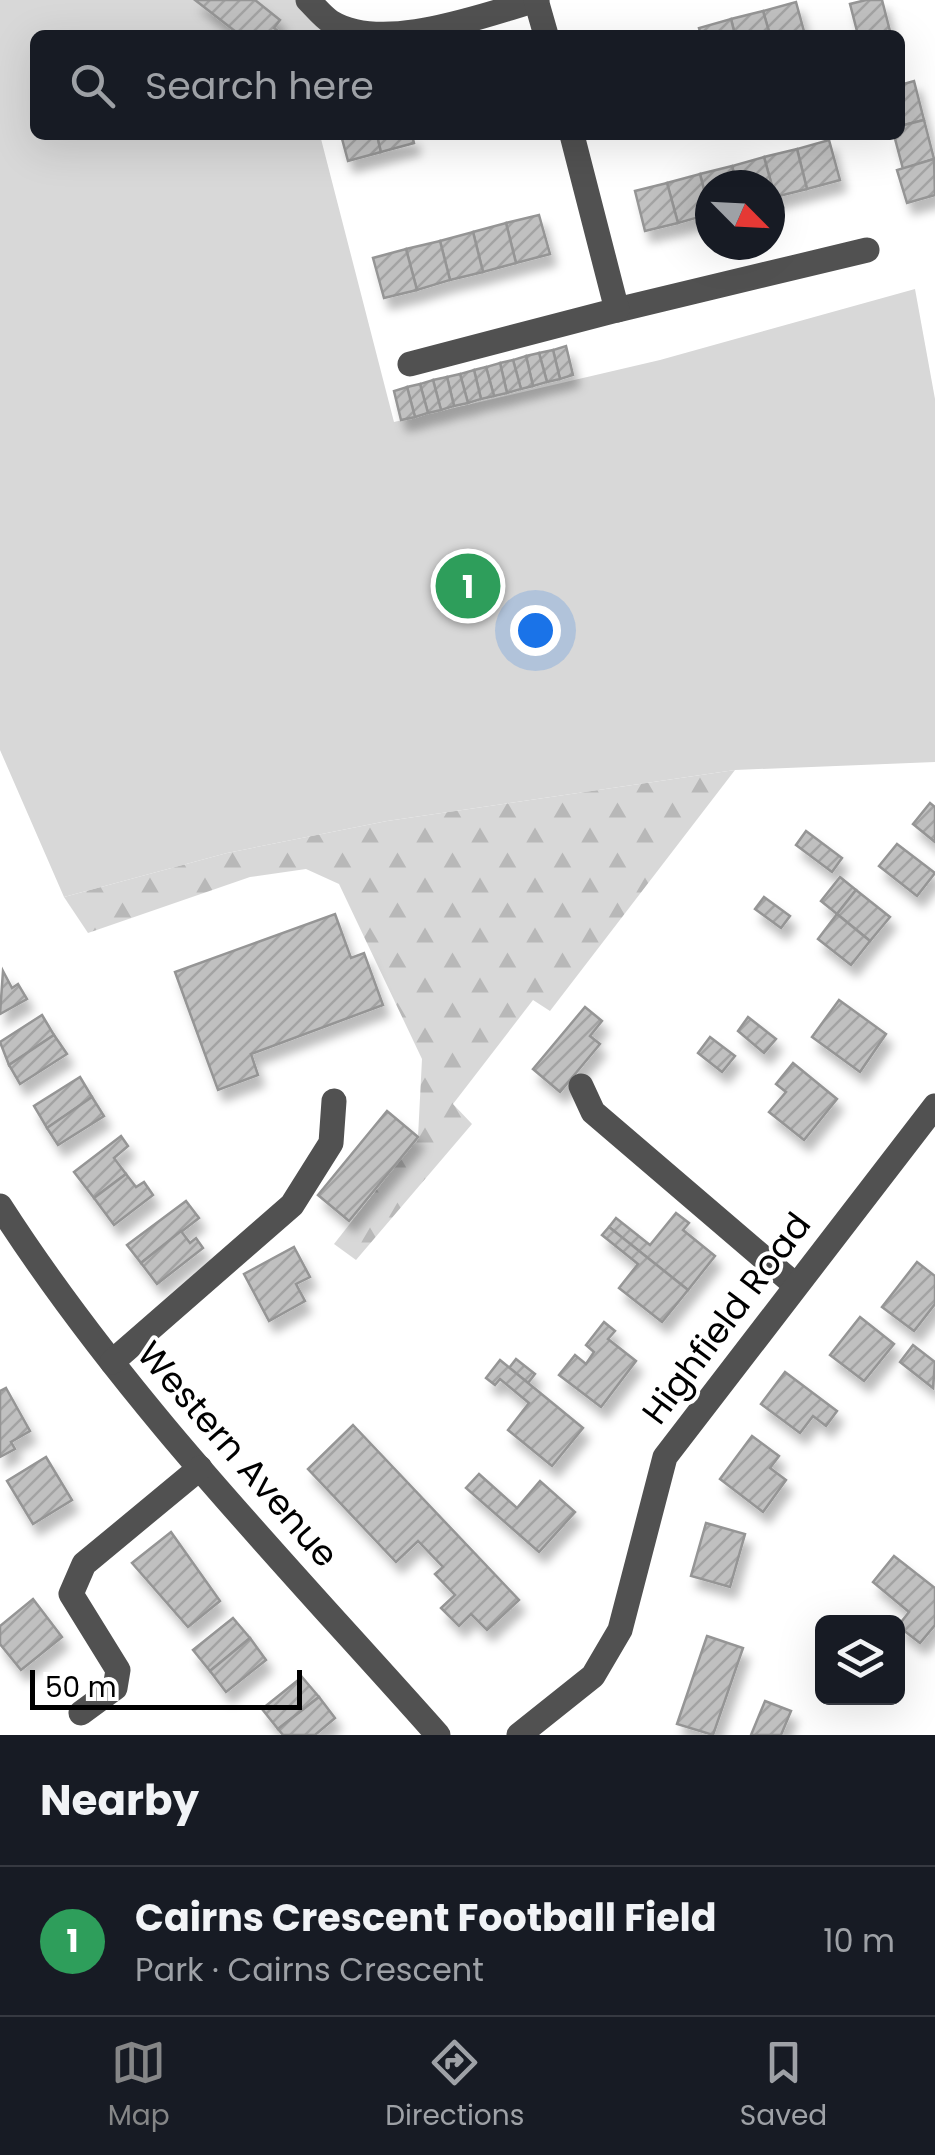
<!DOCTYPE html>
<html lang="en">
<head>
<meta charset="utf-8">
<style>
  :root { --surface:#171b24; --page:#20242c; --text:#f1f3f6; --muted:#9ea1a6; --line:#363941; --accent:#858687 }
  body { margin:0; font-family:Poppins,sans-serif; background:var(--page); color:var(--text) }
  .controls { position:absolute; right:30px; bottom:30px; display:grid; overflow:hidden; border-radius:15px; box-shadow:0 10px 40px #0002 }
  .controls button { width:90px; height:90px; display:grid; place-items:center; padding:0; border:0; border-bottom:2px solid var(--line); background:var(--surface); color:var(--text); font:50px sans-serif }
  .compass { position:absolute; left:695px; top:170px; width:90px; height:90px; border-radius:50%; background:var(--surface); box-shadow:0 10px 40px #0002; rotate:114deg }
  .scale { position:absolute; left:30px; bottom:25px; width:272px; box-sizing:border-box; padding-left:10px; border:5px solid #000; border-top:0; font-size:28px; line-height:35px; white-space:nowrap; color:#000; -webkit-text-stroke:8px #fff; paint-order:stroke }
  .you { position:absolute; left:535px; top:630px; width:35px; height:35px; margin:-25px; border:8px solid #fff; border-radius:50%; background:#1a73e8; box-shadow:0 0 0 15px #1a73e833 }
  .badge { display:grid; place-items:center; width:65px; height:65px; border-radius:50%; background:var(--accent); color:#fff; font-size:32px; font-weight:700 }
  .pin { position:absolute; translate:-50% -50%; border:5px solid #fff; box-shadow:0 2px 10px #0006 }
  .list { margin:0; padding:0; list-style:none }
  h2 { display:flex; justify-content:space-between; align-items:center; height:130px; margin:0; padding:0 40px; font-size:42px }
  h2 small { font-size:32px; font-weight:400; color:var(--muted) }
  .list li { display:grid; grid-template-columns:65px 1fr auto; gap:30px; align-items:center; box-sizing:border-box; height:150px; padding:0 40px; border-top:2px solid var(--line) }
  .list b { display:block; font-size:38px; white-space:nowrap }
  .list p { margin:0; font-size:32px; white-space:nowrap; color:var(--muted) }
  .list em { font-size:32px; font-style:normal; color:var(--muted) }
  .icon { flex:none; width:55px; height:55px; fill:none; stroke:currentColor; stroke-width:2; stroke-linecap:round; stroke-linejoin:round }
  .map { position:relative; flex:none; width:935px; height:1735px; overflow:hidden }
  .search { position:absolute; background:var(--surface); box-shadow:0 10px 40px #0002; left:30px; right:30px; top:30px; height:110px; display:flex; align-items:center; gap:25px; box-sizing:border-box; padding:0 35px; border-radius:15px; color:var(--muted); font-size:38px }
  .sheet { height:280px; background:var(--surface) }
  nav { display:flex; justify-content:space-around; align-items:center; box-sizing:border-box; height:140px; border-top:2px solid var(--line); background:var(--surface); font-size:28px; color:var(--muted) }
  nav a { display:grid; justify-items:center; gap:5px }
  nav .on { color:var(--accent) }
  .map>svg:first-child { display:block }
  .green { fill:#d8d8d8 }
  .forest { fill:url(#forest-firs) }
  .building { fill:url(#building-hatch); stroke:#959595; stroke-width:2.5; filter:url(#shadow) }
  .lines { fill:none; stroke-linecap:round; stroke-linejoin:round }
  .minor { stroke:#515151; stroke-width:25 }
  .labels { text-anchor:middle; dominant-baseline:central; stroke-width:8; stroke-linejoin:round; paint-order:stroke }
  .street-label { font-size:35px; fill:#000; stroke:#fff }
</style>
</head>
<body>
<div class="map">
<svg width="935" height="1735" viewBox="0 0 935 1735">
  <defs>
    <pattern id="forest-firs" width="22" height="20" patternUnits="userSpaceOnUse" patternTransform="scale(2.5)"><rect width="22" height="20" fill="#d8d8d8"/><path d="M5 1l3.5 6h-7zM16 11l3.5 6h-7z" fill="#b8b8b8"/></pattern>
    <pattern id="building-hatch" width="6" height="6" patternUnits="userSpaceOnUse" patternTransform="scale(2.5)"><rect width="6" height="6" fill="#c0c0c0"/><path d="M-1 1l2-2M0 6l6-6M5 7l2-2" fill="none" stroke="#a3a3a3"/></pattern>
    <filter id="shadow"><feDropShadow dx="6" dy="11" stdDeviation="5" flood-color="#0004"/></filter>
  </defs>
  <rect width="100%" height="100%" fill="#fff"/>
  <polygon class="green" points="0,0 298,0 345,35 35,35 35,135 320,135 394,422 660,360 915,289 935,399 935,762 735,770 387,821 227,853 64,897 0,750"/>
  <polygon class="forest" points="735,770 550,1011 533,1000 453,1104 472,1124 356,1260 334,1244 418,1137 422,1059 339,884 306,869 250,877 88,933 64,897 227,853 387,821"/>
  <g class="building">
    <polygon points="195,0 255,0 280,20 274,28 283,35 240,35"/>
    <polygon points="866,0 882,0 891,35 858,35 850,4"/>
    <polygon points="796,2 805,35 770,35 763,11"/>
    <polygon points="763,11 770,35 735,35 731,19"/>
    <polygon points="731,19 735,35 701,35 699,28"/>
    <polygon points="914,81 924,120 900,126 900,85"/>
    <polygon points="924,120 934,159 903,169 894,135 900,135 900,126"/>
    <polygon points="341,135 377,135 381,152 348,161"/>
    <polygon points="377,135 412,135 414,143 381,152"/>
    <polygon points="829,140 840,180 807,189 797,149"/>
    <polygon points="797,149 807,189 775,197 764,157"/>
    <polygon points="764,157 775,197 770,198 770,185 737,185 732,166"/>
    <polygon points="934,159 935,195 907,203 897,170"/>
    <polygon points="732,166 737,185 710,185 710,214 700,174"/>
    <polygon points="700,174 710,214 678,223 667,183"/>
    <polygon points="667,183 678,223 645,231 635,191"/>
    <polygon points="539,215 550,254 516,263 506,223"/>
    <polygon points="506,223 516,263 483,272 473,232"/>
    <polygon points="473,232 483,272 450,280 440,241"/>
    <polygon points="440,241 450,280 417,290 406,249"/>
    <polygon points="406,249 417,290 384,298 373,258"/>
    <polygon points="566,346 573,375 560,379 553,350"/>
    <polygon points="553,350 560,379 547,382 539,353"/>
    <polygon points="539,353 547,382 533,386 526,356"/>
    <polygon points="526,356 533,386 521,389 513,360"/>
    <polygon points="513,360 521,389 507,393 500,363"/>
    <polygon points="500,363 507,393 494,396 486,367"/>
    <polygon points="486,367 494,396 481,399 474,370"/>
    <polygon points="474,370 481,399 468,403 460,374"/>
    <polygon points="460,374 468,403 454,406 447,377"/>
    <polygon points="447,377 454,406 441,410 433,380"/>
    <polygon points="433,380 441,410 428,413 420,384"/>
    <polygon points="420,384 428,413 415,417 407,387"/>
    <polygon points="407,387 415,417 401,420 394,391"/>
    <polygon points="930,803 935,807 935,842 913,824"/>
    <polygon points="806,831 842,858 832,872 796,845"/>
    <polygon points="897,844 935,873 917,896 879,866"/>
    <polygon points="840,877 856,890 837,914 821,901"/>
    <polygon points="856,890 890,917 870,941 837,914"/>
    <polygon points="764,897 790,916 781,928 755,909"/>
    <polygon points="335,914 351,958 364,953 383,1005 251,1054 258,1075 218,1090 175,972"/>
    <polygon points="837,914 870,941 851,965 818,939"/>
    <polygon points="3,971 12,988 18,984 27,999 0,1014"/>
    <polygon points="839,1000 886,1034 860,1072 812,1037"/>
    <polygon points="585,1007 602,1021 590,1036 600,1044 560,1092 533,1069"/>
    <polygon points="42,1015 54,1035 9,1065 0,1042"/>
    <polygon points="748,1017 776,1039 764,1053 738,1031"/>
    <polygon points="54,1035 67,1054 20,1084 9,1065"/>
    <polygon points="710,1037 735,1056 722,1072 698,1053"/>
    <polygon points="793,1063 837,1099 804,1140 769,1112 786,1092 776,1084"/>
    <polygon points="80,1077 92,1097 47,1128 34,1106"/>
    <polygon points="92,1097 104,1116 58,1145 47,1128"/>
    <polygon points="387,1111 418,1137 349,1221 318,1195"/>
    <polygon points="121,1136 128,1146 114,1158 126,1174 94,1198 74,1172"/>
    <polygon points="126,1174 136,1187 144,1182 153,1195 114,1225 94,1198"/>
    <polygon points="186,1201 199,1218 141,1263 127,1245"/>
    <polygon points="676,1213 689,1223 683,1230 715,1256 688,1290 609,1227 616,1218 650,1245"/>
    <polygon points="609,1227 688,1290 662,1322 619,1288 638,1264 602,1235"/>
    <polygon points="181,1231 190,1243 196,1238 203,1248 157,1284 141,1263"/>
    <polygon points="294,1247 310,1277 296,1284 305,1301 269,1321 244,1274"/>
    <polygon points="917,1262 935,1276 935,1304 914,1331 882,1307"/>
    <polygon points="860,1317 894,1344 864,1381 830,1355"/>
    <polygon points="604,1322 615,1331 608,1339 636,1361 601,1407 559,1375 575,1355 586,1364 594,1352 586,1345"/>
    <polygon points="913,1345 935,1362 933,1388 900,1362"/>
    <polygon points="516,1359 535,1374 528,1383 509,1368"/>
    <polygon points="500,1360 583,1428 552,1466 508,1430 529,1403 500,1379 495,1385 486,1378"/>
    <polygon points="785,1372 837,1411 826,1426 813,1416 800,1433 761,1404"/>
    <polygon points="6,1388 30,1431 11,1442 15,1449 0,1457 0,1391"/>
    <polygon points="353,1425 519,1600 487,1630 471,1614 459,1626 441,1608 455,1595 435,1574 443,1567 418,1541 396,1562 308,1469"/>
    <polygon points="752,1436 779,1456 770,1468 786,1480 763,1512 720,1479"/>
    <polygon points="46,1457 72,1500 33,1524 7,1481"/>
    <polygon points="479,1474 517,1508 540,1481 575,1512 539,1552 466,1488"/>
    <polygon points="706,1523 745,1534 730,1587 691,1576"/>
    <polygon points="171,1532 220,1601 188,1627 132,1563"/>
    <polygon points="894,1556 935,1588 935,1625 920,1643 898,1626 909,1612 873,1582"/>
    <polygon points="33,1599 62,1637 21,1670 0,1644 0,1626"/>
    <polygon points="233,1618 250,1638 210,1671 193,1650"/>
    <polygon points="707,1636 743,1648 713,1735 677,1724"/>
    <polygon points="250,1638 266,1660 226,1692 210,1671"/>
    <polygon points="302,1677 319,1697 278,1729 262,1709"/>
    <polygon points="319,1697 335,1718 315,1735 283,1735 278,1729"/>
    <polygon points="765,1701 791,1711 781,1735 751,1735"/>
  </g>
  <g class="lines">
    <g class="minor">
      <path d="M308,0C315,7 323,17 331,22C383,54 483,15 537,0"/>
      <polyline points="536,0 546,35"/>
      <polyline points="617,310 867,250"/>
      <polyline points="410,364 617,310 572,135"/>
      <polyline points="581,1086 593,1112 794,1284"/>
      <path d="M0,1206C124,1399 286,1564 438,1735"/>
      <polyline points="112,1362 292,1205 331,1143 334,1101"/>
      <polyline points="81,1713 115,1688 118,1670 71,1594 84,1564 200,1468"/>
      <polyline points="519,1735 593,1676 620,1630 665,1457 935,1106"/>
    </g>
  </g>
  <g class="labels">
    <g class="street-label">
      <text transform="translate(726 1318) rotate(-53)">Highfield Road</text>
      <text transform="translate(238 1454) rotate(49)">Western Avenue</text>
    </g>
  </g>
</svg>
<div class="controls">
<button><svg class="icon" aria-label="layers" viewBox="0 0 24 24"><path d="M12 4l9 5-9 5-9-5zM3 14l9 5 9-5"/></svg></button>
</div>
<svg class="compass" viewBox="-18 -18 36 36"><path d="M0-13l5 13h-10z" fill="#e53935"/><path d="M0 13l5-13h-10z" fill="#9ea1a6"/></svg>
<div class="scale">50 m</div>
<div class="you"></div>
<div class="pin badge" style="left:468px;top:586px;background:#2e9e5b">1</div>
<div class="search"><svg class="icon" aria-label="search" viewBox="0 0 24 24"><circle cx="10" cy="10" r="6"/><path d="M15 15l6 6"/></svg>Search here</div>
</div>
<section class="sheet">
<h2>Nearby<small></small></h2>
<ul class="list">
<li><span class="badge" style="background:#2e9e5b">1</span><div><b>Cairns Crescent Football Field</b><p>Park · Cairns Crescent</p></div><em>10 m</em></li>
</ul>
</section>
<nav>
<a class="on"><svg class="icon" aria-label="map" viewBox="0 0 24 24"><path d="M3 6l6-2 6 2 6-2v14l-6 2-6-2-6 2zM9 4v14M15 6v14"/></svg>Map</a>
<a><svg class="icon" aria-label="directions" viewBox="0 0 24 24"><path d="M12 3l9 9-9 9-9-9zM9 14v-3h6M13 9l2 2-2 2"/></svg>Directions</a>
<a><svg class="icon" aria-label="saved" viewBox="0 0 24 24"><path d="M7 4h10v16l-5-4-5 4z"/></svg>Saved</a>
</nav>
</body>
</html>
